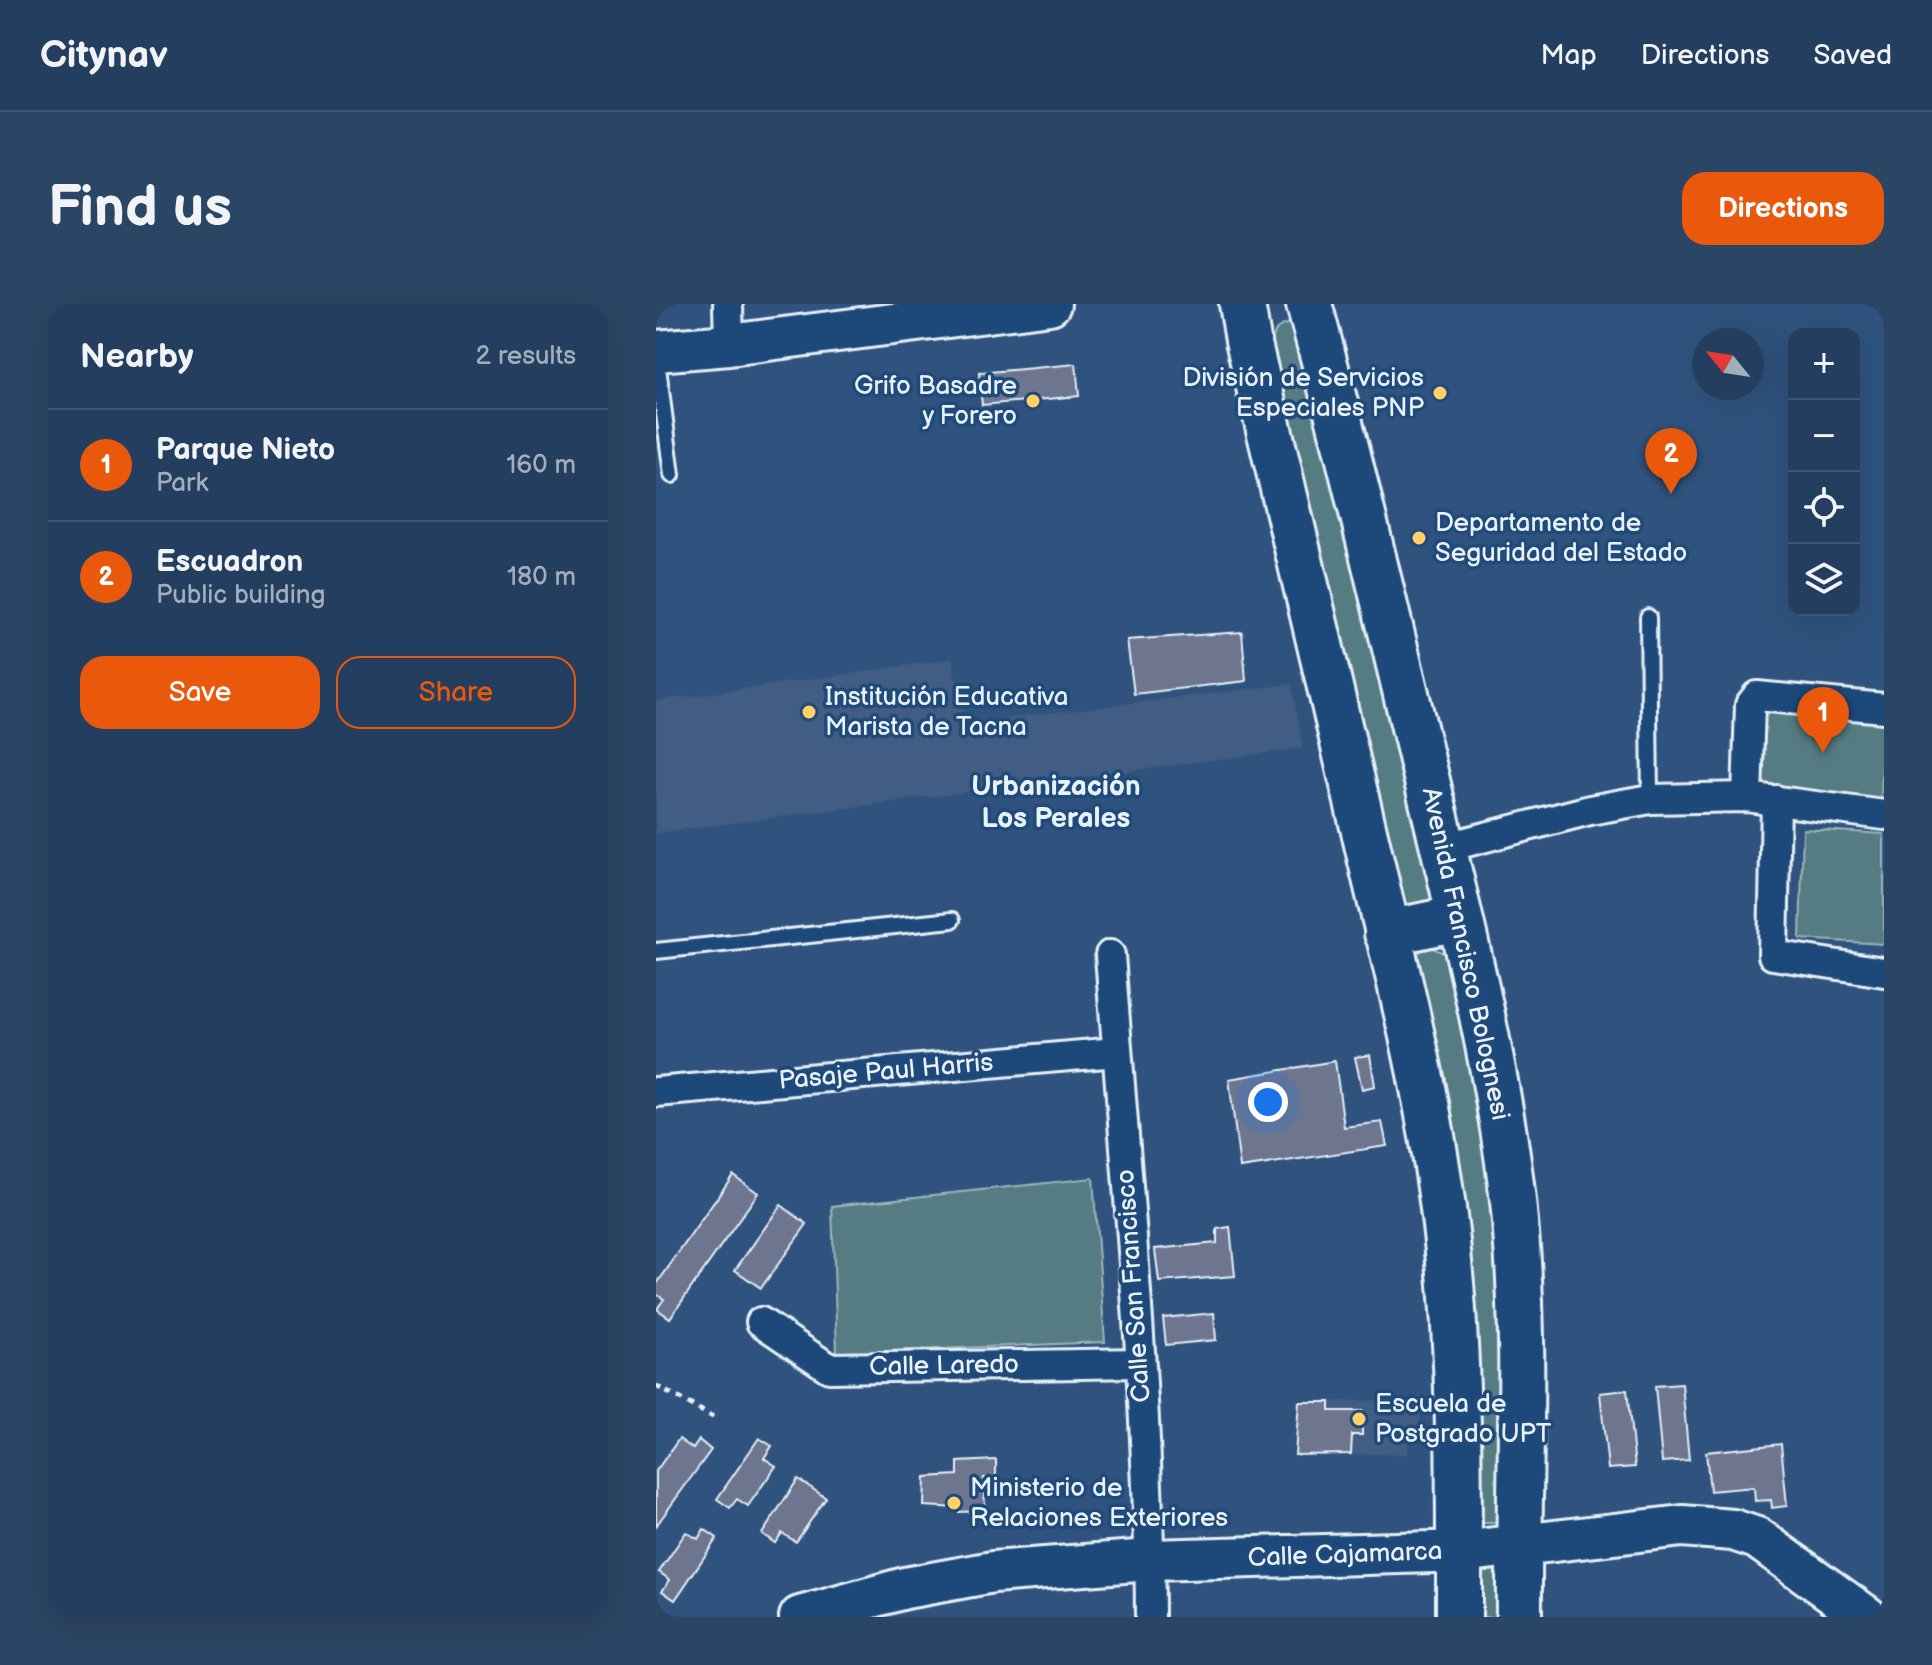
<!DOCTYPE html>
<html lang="en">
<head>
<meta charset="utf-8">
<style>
  :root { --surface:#233e5e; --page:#2b4564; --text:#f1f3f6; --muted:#a3aebc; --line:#405773; --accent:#ea580c }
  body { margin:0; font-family:"Balsamiq Sans",sans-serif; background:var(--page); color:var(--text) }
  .controls { position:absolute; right:24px; top:24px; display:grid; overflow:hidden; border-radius:16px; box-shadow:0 8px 32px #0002 }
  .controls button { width:72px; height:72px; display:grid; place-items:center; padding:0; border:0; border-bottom:2px solid var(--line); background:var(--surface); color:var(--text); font:40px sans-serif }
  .compass { position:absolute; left:1036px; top:24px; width:72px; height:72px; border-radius:50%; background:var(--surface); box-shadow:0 8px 32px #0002; rotate:300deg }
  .you { position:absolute; left:612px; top:798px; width:28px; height:28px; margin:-20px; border:6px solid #fff; border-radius:50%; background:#1a73e8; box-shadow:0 0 0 12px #1a73e833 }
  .badge { display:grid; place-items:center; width:52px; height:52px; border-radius:50%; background:var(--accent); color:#fff; font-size:26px; font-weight:700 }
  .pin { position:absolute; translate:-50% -66px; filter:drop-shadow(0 2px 4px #0008) }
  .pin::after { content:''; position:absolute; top:42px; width:28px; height:24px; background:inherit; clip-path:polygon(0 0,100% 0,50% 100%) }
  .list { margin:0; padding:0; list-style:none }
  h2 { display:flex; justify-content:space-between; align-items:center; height:104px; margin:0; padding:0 32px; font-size:34px }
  h2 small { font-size:26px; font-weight:400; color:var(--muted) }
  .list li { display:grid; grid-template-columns:52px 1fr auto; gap:24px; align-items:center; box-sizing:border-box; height:112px; padding:0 32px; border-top:2px solid var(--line) }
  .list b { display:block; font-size:30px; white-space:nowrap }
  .list p { margin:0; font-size:26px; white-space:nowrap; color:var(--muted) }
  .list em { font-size:26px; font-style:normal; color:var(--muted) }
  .actions { display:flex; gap:16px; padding:24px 32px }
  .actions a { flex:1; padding:18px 0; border:2px solid var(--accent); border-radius:24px; text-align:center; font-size:28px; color:var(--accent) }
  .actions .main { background:var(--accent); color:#fff }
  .icon { flex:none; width:44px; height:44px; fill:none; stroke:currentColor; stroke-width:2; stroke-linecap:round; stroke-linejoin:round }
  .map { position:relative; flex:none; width:1228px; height:1313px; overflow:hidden; border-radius:24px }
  header { display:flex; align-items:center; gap:48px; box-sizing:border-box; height:112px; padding:0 40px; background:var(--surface); border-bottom:2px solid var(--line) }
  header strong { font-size:38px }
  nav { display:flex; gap:44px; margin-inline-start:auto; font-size:28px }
  .intro { display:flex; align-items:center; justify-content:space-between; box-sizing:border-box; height:192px; padding:0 48px }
  h1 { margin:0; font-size:56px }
  .button { padding:20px 36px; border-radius:24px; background:var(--accent); color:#fff; font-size:28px; font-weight:700 }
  main { display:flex; gap:48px; padding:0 48px }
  aside { flex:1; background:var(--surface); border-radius:24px; box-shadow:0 8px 32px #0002 }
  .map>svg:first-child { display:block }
  .built { fill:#425d83 }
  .green { fill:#547b82; stroke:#9eb6bd; stroke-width:2 }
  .building { fill:#6d758f; stroke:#e8f1f8; stroke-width:2 }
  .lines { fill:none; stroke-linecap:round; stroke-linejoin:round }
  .lane-casing { stroke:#e8f1f8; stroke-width:20 }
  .street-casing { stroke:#e8f1f8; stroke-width:34 }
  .secondary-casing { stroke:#e8f1f8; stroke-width:46 }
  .primary-casing { stroke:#e8f1f8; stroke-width:50 }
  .path { stroke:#e8f1f8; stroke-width:5; stroke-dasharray:6 6; stroke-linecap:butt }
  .lane { stroke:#1f4a7a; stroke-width:14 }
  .street { stroke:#1f4a7a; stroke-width:28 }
  .secondary { stroke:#1f4a7a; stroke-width:40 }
  .primary { stroke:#1f4a7a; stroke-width:44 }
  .poi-dot { fill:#ffd166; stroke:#1f4a7a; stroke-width:3 }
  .labels { text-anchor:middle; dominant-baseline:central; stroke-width:7; stroke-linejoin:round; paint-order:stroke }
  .poi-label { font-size:26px; fill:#e8f1f8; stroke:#1f4a7a; text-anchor:start }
  .street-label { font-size:26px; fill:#e8f1f8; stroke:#1f4a7a }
  .neighbourhood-label { font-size:28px; font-weight:bold; fill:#e8f1f8; stroke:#1f4a7a }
</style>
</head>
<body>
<header>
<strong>Citynav</strong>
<nav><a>Map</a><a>Directions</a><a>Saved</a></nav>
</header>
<div class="intro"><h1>Find us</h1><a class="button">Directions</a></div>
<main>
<aside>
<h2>Nearby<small>2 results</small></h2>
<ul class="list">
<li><span class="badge">1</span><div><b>Parque Nieto</b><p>Park</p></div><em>160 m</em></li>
<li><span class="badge">2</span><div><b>Escuadron</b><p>Public building</p></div><em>180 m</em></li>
</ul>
<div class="actions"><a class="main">Save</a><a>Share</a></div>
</aside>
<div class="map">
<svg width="1228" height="1313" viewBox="0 0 1228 1313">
  <rect width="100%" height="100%" fill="#2f537e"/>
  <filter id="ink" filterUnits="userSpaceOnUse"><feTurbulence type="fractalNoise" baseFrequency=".0125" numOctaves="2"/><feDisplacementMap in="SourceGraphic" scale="16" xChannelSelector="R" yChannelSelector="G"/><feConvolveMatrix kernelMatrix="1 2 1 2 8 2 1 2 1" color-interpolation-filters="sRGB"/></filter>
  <g filter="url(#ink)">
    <g class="built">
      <polygon points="296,355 309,419 635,380 647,444 0,529 0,397"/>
      <polygon points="764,1096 765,1132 752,1132 752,1150 639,1151 643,1098"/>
    </g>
    <g class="green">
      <path d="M639,18L778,579L775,594L766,602H755L747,597L616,43C617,24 622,21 639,18Z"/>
      <polygon points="1106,405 1228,413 1225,499 1107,485"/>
      <polygon points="1147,525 1228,530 1228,640 1144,635"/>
      <polygon points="777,644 790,650 845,930 848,1203 841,1219 826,1219 817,1205 759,660 764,647"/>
      <polygon points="437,874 449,1038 181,1049 176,902"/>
      <polygon points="828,1267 838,1267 847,1274 849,1313 815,1313 818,1273"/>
    </g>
    <g class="building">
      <polygon points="420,60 423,92 326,101 323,69"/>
      <polygon points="586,328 590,377 478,390 471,336"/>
      <polygon points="714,751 719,782 706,785 699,753"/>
      <polygon points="679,757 688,823 726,818 731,842 584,864 573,775"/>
      <polygon points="77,871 102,889 14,1014 1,1005 8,995 0,990 0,981"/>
      <polygon points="125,901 151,920 105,984 79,966"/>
      <polygon points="574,923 579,972 503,978 499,945 561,939 561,925"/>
      <polygon points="558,1009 560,1036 510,1041 507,1014"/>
      <polygon points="1026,1080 1033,1156 1006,1158 999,1082"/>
      <polygon points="971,1086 979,1163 952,1165 944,1089"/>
      <polygon points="643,1098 674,1098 674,1107 706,1107 706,1131 696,1131 695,1150 639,1151"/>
      <polygon points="103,1134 116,1142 108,1154 120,1162 92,1202 81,1195 74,1204 61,1195"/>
      <polygon points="23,1135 37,1145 43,1136 55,1146 0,1222 0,1167"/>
      <polygon points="1125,1140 1131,1202 1116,1204 1115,1196 1099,1197 1098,1183 1054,1187 1050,1148"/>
      <polygon points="340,1156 340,1174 328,1174 329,1207 303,1208 303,1204 268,1202 269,1173 302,1171 302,1158"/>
      <polygon points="142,1175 170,1194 140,1238 126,1229 119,1239 106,1230"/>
      <polygon points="48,1225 61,1234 19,1296 6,1287 14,1276 3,1268 30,1228 42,1235"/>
    </g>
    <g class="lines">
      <defs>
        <g id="lane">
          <polyline points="0,48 16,171"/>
          <polyline points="992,313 994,495"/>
          <polyline points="0,647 296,616"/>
        </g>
        <g id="street">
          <polyline points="72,0 73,41"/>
          <polyline points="1091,493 1094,401 1101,392 1228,404"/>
          <polyline points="1120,496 1117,651 1228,668"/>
          <polyline points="787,544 934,506 994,495 1091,493 1228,511"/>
          <path d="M454,651C470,872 493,1092 494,1313"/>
          <polyline points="0,788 461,748"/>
          <polyline points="105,1018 173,1064 484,1059"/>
        </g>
        <g id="secondary">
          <polyline points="0,47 73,41 394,0"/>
          <polyline points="144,1313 249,1284 337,1268 494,1256 813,1247 1026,1222 1077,1226 1101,1234 1211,1313"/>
        </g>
        <g id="primary">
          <path d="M586,0L592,36C632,205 672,375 712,544C738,656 768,769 784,883C805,1024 803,1170 803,1313"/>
          <path d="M653,0C694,151 729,304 766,456C801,602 840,748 857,897C872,1035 862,1175 863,1313"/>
          <polyline points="731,629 803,614"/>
        </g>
      </defs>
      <use href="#lane" class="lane-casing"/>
      <use href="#street" class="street-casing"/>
      <use href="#secondary" class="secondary-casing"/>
      <use href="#primary" class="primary-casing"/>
      <polyline class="path" points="0,1082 57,1113"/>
      <use href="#lane" class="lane"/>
      <use href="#street" class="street"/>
      <use href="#secondary" class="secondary"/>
      <use href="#primary" class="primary"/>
    </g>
  </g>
  <g class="poi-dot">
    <circle cx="784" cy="89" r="8"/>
    <circle cx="377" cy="97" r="8"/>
    <circle cx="763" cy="234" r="8"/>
    <circle cx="153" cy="408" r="8"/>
    <circle cx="703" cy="1115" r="8"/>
    <circle cx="298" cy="1199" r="8"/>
  </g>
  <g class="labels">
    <g class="poi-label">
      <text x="768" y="74" text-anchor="end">División de Servicios<tspan x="768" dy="30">Especiales PNP</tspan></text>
      <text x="361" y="82" text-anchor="end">Grifo Basadre<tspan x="361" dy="30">y Forero</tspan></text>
      <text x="779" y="219">Departamento de<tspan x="779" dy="30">Seguridad del Estado</tspan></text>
      <text x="169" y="393">Institución Educativa<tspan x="169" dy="30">Marista de Tacna</tspan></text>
      <text x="719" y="1100">Escuela de<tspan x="719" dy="30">Postgrado UPT</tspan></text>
      <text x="314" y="1184">Ministerio de<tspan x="314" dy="30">Relaciones Exteriores</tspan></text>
    </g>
    <g class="street-label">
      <text transform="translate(809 650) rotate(78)">Avenida Francisco Bolognesi</text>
      <text transform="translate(230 768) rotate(-5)">Pasaje Paul Harris</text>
      <text transform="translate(478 982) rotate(-94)">Calle San Francisco</text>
      <text transform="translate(288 1062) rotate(-1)">Calle Laredo</text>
      <text transform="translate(689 1251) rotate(-2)">Calle Cajamarca</text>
    </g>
    <g class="neighbourhood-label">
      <text x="400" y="482">Urbanización<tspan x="400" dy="32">Los Perales</tspan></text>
    </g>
  </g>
</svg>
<div class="controls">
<button>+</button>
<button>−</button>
<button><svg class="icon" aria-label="locate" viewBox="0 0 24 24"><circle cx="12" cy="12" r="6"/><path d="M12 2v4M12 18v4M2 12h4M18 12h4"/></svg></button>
<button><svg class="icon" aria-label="layers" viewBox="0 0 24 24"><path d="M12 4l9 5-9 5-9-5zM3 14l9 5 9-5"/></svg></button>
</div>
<svg class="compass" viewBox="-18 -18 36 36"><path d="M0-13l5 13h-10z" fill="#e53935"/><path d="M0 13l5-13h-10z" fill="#a3aebc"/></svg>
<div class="you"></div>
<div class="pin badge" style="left:1167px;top:449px">1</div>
<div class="pin badge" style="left:1015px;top:190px">2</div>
</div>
</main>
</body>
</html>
